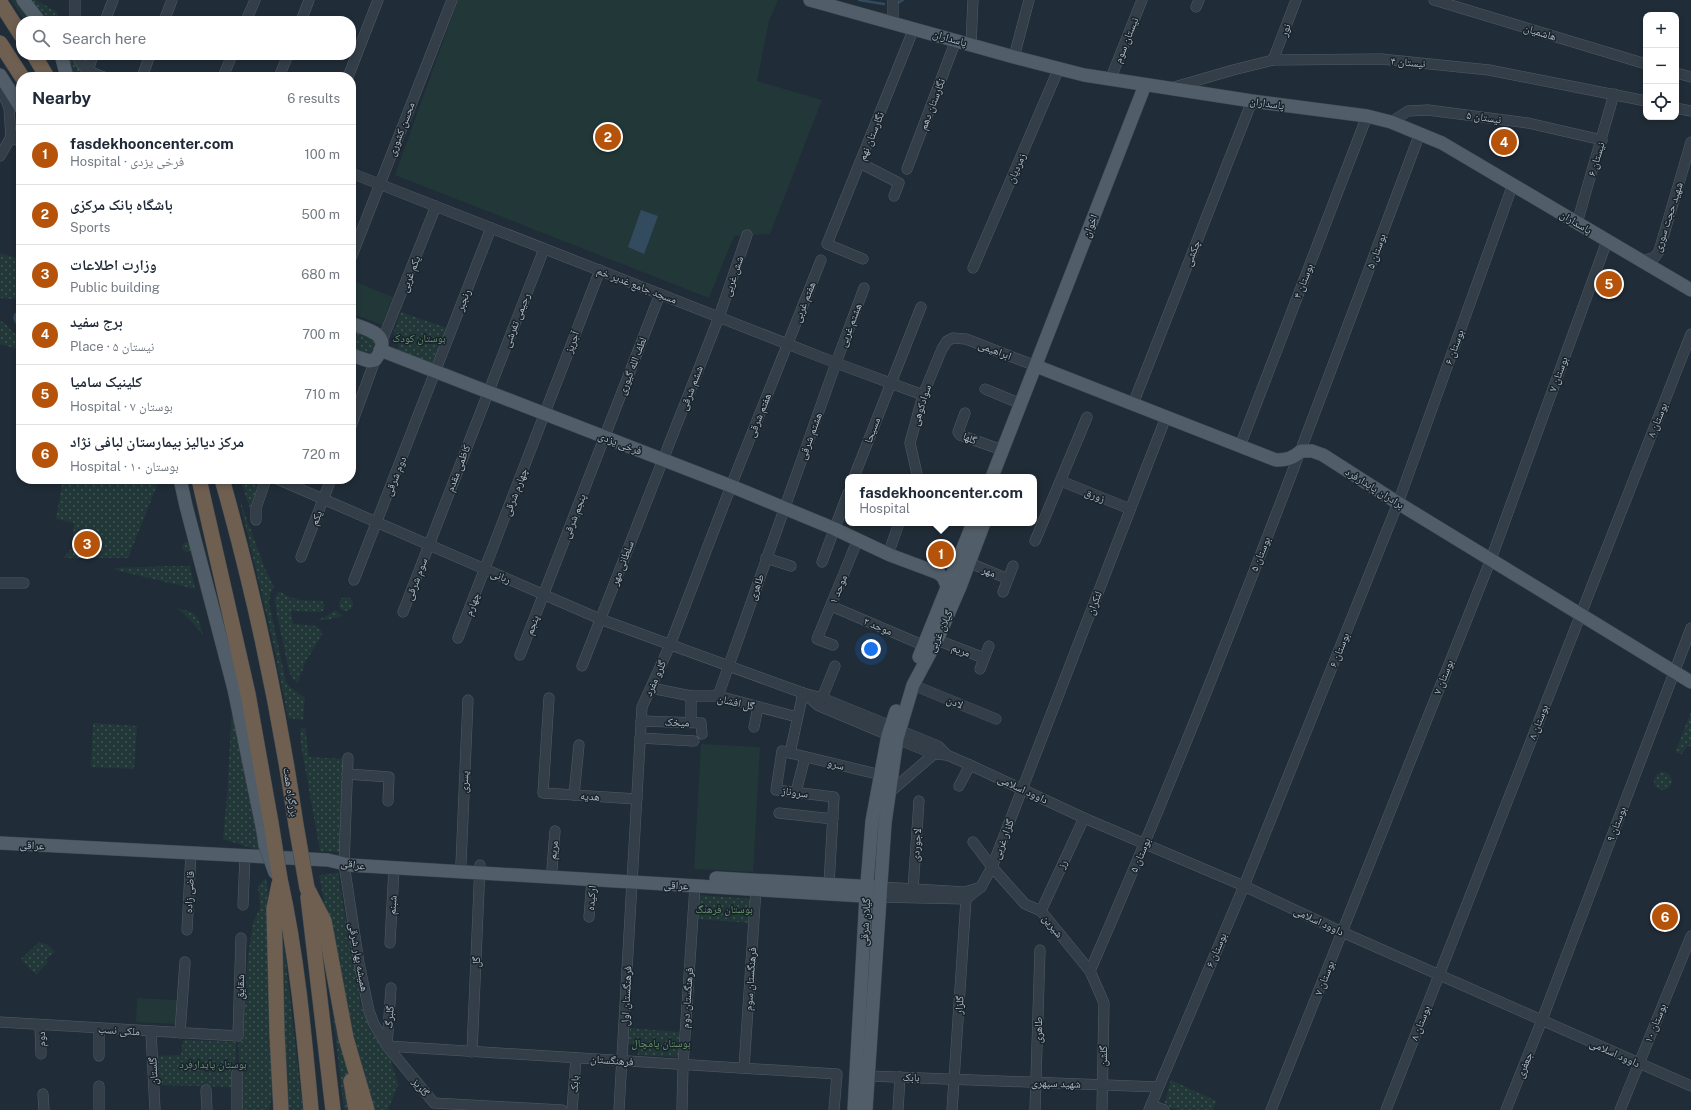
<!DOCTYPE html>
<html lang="en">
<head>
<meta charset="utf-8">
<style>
  :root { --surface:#fff; --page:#f2f2f3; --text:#1f2937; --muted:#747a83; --line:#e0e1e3; --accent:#b45309 }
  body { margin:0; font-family:"Public Sans","Noto Naskh Arabic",sans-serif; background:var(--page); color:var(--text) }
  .controls { position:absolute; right:12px; top:12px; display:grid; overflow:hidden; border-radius:8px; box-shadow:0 2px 6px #0003 }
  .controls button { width:36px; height:36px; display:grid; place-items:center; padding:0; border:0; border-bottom:1px solid var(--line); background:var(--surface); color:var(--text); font:20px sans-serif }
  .you { position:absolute; left:871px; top:649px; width:14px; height:14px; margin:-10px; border:3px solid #fff; border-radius:50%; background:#1a73e8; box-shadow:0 0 0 6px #1a73e833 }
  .badge { display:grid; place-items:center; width:26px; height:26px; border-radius:50%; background:var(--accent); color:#fff; font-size:13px; font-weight:700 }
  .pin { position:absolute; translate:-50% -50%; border:2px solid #fff; box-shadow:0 1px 4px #0006 }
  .popup { position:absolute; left:845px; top:474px; width:192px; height:52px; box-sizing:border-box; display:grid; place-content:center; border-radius:8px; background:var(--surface); filter:drop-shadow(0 1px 3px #0005); font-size:13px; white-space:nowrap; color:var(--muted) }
  .popup b { font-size:15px; color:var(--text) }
  .popup::after { content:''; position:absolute; left:50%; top:100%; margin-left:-8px; border:8px solid transparent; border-top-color:var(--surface) }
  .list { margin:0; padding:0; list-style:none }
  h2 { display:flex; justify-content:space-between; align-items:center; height:52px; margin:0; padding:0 16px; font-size:17px }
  h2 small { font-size:13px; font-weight:400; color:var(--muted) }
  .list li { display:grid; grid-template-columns:26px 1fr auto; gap:12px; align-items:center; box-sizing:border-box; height:60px; padding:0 16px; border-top:1px solid var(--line) }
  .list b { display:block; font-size:15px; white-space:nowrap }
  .list p { margin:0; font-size:13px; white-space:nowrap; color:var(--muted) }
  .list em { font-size:13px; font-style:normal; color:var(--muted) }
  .icon { flex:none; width:22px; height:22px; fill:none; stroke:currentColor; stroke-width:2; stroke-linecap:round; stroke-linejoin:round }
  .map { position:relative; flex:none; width:1691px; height:1110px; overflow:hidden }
  .search { position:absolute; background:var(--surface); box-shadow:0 2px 6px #0003; left:16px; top:16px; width:340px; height:44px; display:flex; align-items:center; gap:10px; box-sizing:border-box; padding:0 14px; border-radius:16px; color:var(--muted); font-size:15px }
  .panel { position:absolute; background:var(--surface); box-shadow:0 2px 6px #0003; left:16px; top:72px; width:340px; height:412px; border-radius:16px }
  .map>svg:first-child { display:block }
  .green { fill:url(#green-dots) }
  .forest { fill:url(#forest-firs) }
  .pitch { fill:#223838 }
  .water { fill:#334b5f }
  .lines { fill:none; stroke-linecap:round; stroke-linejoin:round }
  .stream { stroke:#334b5f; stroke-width:2.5 }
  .minor-casing { stroke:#515c65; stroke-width:11 }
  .major-casing { stroke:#3d4751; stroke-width:14 }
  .highway-casing { stroke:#3e4952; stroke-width:16 }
  .minor { stroke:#333e48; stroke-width:10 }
  .major { stroke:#515d68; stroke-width:13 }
  .highway { stroke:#6e5f50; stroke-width:15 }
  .major-bridge-casing { stroke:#3d4751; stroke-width:14; stroke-linecap:butt }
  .highway-bridge-casing { stroke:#3e4952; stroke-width:16; stroke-linecap:butt }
  .major-bridge { stroke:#515d68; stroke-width:13 }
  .highway-bridge { stroke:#6e5f50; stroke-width:15 }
  .labels { text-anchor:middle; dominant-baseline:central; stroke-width:3; stroke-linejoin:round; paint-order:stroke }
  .street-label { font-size:11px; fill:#aeb9c4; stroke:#19232c }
  .park-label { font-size:11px; fill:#66946b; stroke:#19232c }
</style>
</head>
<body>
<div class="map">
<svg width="1691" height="1110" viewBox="0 0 1691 1110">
  <defs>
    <pattern id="green-dots" width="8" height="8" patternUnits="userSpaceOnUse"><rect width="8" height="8" fill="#223838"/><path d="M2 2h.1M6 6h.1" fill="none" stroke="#405353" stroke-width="1.8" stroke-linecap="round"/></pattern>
    <pattern id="forest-firs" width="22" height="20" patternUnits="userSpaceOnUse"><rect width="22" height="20" fill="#223838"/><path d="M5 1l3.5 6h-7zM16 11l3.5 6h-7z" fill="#405353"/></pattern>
  </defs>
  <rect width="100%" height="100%" fill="#202c37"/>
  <g class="green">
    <polygon points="31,0 36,0 57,12 59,21 47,21"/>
    <polygon points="65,55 70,55 87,74 85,77 72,77"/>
    <polygon points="0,253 20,259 21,262 21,300 0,298"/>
    <polygon points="401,312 447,328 434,364 398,351 399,340 393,334"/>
    <path d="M0,321C9,323 10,335 21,335V350L0,344Z"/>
    <polygon points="351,330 375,340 376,342 370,355 351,348"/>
    <polygon points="63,479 157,479 158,483 128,558 63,558 72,548 74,523 56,519"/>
    <polygon points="240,479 260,479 250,508"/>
    <polygon points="239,498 266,571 274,587 271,592 269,603 286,682 291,688 305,698 303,720 288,718 274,646"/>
    <circle cx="187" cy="547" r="5"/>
    <polygon points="169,566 190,566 195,589 115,570 115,568"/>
    <path d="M278,592H281C295,602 306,600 322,601L325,606L323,611L320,612L291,611L293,624L317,626L321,631L322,635L306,661L298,682L293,679L289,672L275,604V598Z"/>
    <circle cx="346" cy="604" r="7"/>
    <path d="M177,608C199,614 197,613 203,635L190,620Z"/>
    <polygon points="335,610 343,616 327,620 317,620 327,616"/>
    <polygon points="233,691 261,851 223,839 227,797"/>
    <polygon points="1691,712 1691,746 1687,747 1682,754 1675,752"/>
    <polygon points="93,723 137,726 134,769 91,767"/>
    <polygon points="305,727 309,757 345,759 342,852 320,851 301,745 300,731 301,728"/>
    <circle cx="1663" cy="781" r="9"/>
    <polygon points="338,873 349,939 357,973 360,1003 371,1031 389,1054 398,1085 388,1110 369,1110 331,940 319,875"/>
    <polygon points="266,878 270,904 272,1095 269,1110 241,1110 238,1039 243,1032 248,956 253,922 260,908 258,886"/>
    <polygon points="698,895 752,899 751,923 696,919"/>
    <polygon points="282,929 303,1110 283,1110"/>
    <polygon points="39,942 48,945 55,952 46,959 48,962 36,975 21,959"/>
    <polygon points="329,981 345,1053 354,1110 344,1110"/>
    <polygon points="630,1028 679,1032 678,1057 638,1055 638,1045 628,1044"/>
    <polygon points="183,1040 236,1042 235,1087 155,1085 155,1056 181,1055"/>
    <polygon points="1171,1080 1216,1101 1213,1110 1178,1110 1164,1105"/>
  </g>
  <polygon class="forest" points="11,0 18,0 33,21 25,21"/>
  <g class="pitch">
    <polygon points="458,0 778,0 769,21 757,81 822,100 770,234 734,236 709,298 395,175"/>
    <polygon points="351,280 393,297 382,325 351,313"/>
    <polygon points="701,744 760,747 753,872 694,869"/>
    <polygon points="137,998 177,1000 176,1024 136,1022"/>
  </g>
  <g class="water">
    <polygon points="641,210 658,216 644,254 628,247"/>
    <path d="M21,309V327C15,325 12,320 14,314Z"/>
  </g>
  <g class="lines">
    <g class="stream">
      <polyline points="859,0 884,4"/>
      <polyline points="896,4 903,0"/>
    </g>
    <defs>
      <g id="minor">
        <polyline points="75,0 75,21"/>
        <polyline points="893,0 893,23"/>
        <polyline points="1434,0 1646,64"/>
        <polyline points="1196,7 1199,0"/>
        <polyline points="105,21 113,0"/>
        <polyline points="164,21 172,0"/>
        <polyline points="246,21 255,0"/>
        <polyline points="301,21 309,0"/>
        <polyline points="971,45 973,0"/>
        <path d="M77,55C82,70 90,72 104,77"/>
        <polyline points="1014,57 1029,0"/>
        <polyline points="1273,60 1296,0"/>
        <polyline points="88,71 93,55"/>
        <polyline points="1676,73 1691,77"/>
        <polyline points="142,77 150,55"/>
        <polyline points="223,77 232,55"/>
        <polyline points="279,77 288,55"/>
        <polyline points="348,77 378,0"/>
        <polyline points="1110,80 1142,0"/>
        <polyline points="0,86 9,108 11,137 21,142"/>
        <polyline points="1171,88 1233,70 1273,60 1381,59 1489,70 1646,101"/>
        <polyline points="1676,108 1691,111"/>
        <polyline points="1391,122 1408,111 1428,110 1528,123 1602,140"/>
        <polyline points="0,156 11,137 19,135 21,132"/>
        <polyline points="860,163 899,183 894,196"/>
        <polyline points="907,169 956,40"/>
        <polyline points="351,173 836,363 923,395"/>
        <polyline points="1577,223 1614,94"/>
        <polyline points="351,258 452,0"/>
        <polyline points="863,259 827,244 914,28"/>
        <polyline points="1643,261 1655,257 1659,251 1691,142"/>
        <polyline points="973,268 1059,68"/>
        <polyline points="382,341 436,206"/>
        <polyline points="985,389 1021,404"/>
        <polyline points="1133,404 1252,101"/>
        <polyline points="965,413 958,432 960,435 1002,450"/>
        <polyline points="351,426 375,360"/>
        <polyline points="1240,446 1367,116"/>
        <polyline points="854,477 921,307"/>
        <polyline points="916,477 917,474 910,443 923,395 942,349 947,341 953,338 966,339 1036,366"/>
        <polyline points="277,479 600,619 803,693 822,698 891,726"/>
        <polyline points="1061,481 1130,509"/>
        <polyline points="256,520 256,508 266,479"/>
        <polyline points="1035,541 1087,417"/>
        <polyline points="891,546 899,523"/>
        <polyline points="301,557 331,479"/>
        <polyline points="766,558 791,566"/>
        <polyline points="822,562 848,493"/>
        <polyline points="970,563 1008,579"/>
        <polyline points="354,580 491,228"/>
        <polyline points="0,583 24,583"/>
        <polyline points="1003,592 1013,566"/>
        <polyline points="831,606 925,646"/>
        <polyline points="403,612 544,249"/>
        <polyline points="458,638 600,270"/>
        <polyline points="937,640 984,658"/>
        <polyline points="833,645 817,639 858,539"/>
        <polyline points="520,655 660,294"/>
        <polyline points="582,666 719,317 747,235"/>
        <polyline points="980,669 989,646"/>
        <polyline points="913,685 996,719"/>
        <polyline points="651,688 691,696 718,696 797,717"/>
        <polyline points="806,695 819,706 888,735"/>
        <polyline points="691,696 691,722"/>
        <polyline points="718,696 836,363 864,288"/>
        <polyline points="549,698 543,793 637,799"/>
        <polyline points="822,698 835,666"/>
        <polyline points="641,721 701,723 702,734"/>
        <polyline points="754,727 758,707"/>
        <polyline points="899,730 938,746 947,755"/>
        <polyline points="640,738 694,741"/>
        <polyline points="897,739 934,754 947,755 970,765 1084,818 1244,886 1342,932 1691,1086"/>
        <polyline points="790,753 803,693"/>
        <polyline points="348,758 344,864 359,963 369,1011 374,1024 387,1046 434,1103 562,1110"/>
        <polyline points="347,774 389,777 388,801"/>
        <polyline points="959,786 970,765"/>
        <polyline points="796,792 805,757"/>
        <polyline points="890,792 934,754"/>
        <polyline points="574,795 579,745"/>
        <polyline points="779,813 833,819"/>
        <polyline points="973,842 992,867 1025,904 1041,911 1090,971 1104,1003 1102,1110"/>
        <polyline points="461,864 468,700"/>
        <polyline points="552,869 555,831"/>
        <polyline points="829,884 834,797 776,790 782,751 881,775"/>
        <polyline points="981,887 992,867 1166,417"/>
        <polyline points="913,889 919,801"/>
        <polyline points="880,897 966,899 981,887 965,892 881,887"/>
        <polyline points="243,905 245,856"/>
        <polyline points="1041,911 1084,818"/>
        <polyline points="589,917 592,880"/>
        <polyline points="187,930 191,853"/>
        <polyline points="390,943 394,868"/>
        <path d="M1090,971C1210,696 1315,414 1420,133"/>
        <polyline points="0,1022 238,1036 241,938"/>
        <polyline points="40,1025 41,1054"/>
        <polyline points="99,1028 99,1056"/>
        <polyline points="151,1032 155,1110"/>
        <polyline points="180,1033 185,962"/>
        <polyline points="387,1046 837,1074 834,1110"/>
        <polyline points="387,1046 391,988"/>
        <polyline points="472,1052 480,865"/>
        <polyline points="744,1068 756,889"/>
        <polyline points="869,1076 1158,1087"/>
        <polyline points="99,1086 99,1110"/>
        <polyline points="206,1090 207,1110"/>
        <polyline points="43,1094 44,1110"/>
        <polyline points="1151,1105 1164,1110"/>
        <polyline points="237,1110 237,1073"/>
        <polyline points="572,1110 576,1058"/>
        <polyline points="619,1110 642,707 670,645 731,486 821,260"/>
        <polyline points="682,1110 683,1065 695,886"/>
        <polyline points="898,1110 900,1077"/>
        <polyline points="952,1110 966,899"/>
        <polyline points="1035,1110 1040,950"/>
        <polyline points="1149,1110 1244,886 1398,503 1513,184"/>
        <polyline points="1271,1110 1491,559 1607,241"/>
        <polyline points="1386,1110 1691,334"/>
        <polyline points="1506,1110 1542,1020 1691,628"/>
        <polyline points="1620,1110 1691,936"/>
      </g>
      <g id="major">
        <polyline points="23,0 39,21"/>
        <polyline points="810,0 1014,57 1084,75 1252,101 1367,116 1391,122 1442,143 1691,290"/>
        <polyline points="61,55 67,77"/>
        <polyline points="0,75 21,108"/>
        <path d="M351,323C370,331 394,334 375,360L369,361L351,355"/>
        <polyline points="380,350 731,486 835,529 890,555 938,573 943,577 948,588"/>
        <path d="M1036,366L1276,460C1287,460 1293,458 1301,451H1312L1323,455L1398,503L1691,682"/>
        <polyline points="992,477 1145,85"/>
        <polyline points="180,479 186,506 234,689 263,831"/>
        <polyline points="919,657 973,523"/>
        <polyline points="0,843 328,860 349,865 880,897"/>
        <polyline points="716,878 876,887"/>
        <polyline points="854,1110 866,896 872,821 888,735 896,711"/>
        <polyline points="866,1110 885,823 897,739 913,685 937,640 960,587 984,523"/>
      </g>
      <g id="highway">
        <polyline points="0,2 21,35"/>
        <polyline points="0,43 22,77"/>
        <polyline points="34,55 47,77"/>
        <polyline points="199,479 248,694 271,823"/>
        <path d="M222,479C254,592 279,709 296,825"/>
        <path d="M280,879C297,955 304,1033 311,1110"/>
        <polyline points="279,884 274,909 277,1033 281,1110"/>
        <polyline points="307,888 324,921 346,1038 367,1110"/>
        <polyline points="308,897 333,1110"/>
        <polyline points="351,1081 356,1110"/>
      </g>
    </defs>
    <use href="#minor" class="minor-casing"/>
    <use href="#major" class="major-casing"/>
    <use href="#highway" class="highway-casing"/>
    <use href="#minor" class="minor"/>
    <use href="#major" class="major"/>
    <use href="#highway" class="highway"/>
    <defs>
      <polyline id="major-bridge" points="263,831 265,845 275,873"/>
      <g id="highway-bridge">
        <polyline points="271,823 280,879"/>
        <polyline points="296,825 307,888"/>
      </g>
    </defs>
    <use href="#major-bridge" class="major-bridge-casing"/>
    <use href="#highway-bridge" class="highway-bridge-casing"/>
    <use href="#major-bridge" class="major-bridge"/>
    <use href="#highway-bridge" class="highway-bridge"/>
  </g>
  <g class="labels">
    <g class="street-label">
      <text transform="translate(1285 30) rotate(-70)">نور</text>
      <text transform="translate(1540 32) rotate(17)">هاشمیان</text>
      <text transform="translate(950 38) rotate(16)">پاسداران</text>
      <text transform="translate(1126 40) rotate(-68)">نیستان سوم</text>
      <text transform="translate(1408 62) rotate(5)">نیستان ۴</text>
      <text transform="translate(1267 103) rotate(8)">پاسداران</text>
      <text transform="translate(932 104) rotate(-69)">نگارستان دهم</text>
      <text transform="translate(1484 117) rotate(8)">نیستان ۵</text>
      <text transform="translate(401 129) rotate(-69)">محسن کشوری</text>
      <text transform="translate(871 136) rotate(-68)">نگارستان نهم</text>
      <text transform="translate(1596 159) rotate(-73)">نیستان ۶</text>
      <text transform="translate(1016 168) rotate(-67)">زمردیان</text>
      <text transform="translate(1668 217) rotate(-72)">شهید حجت سوری</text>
      <text transform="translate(1576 222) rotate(31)">پاسداران</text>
      <text transform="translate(1090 226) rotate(-69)">اخوان</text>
      <text transform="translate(1376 251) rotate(-70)">بوستان ۵</text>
      <text transform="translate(1192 253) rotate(-69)">چکشی</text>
      <text transform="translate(410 274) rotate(-69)">یکم غربی</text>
      <text transform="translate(733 276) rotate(-71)">شش غربی</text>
      <text transform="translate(1303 281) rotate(-69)">بوستان ۴</text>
      <text transform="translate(637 285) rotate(21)">مسجد جامع غدیر خم</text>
      <text transform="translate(463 300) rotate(-69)">رنجبر</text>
      <text transform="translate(804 302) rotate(-68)">هفتم غربی</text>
      <text transform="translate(516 320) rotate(-69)">رحیمی تفرشی</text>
      <text transform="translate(850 325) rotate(-69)">هشتم غربی</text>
      <text transform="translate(572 342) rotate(-69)">آجرپز</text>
      <text transform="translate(1454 347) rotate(-70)">بوستان ۶</text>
      <text transform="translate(995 350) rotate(21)">ابراهیمی</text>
      <text transform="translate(632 366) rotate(-69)">لطف الله گیوری</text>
      <text transform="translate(1558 374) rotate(-70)">بوستان ۷</text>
      <text transform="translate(691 388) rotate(-69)">ششم شرقی</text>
      <text transform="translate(921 405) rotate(-72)">سوادکوهی</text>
      <text transform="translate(759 415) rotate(-68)">هفتم شرقی</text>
      <text transform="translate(1657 420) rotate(-68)">بوستان ۸</text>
      <text transform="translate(872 430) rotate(-69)">مسیحا</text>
      <text transform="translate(810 436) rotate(-70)">هشتم شرقی</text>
      <text transform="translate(970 438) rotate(23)">گلها</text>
      <text transform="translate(620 443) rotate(21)">فرخی یزدی</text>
      <text transform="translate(458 468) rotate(-69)">کاظمی مقدم</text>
      <text transform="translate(395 476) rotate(-68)">دوم شرقی</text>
      <text transform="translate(1375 488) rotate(32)">برادران پایدارفرد</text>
      <text transform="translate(515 492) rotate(-69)">چهارم شرقی</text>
      <text transform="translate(1095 495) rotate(22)">زورق</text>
      <text transform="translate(574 516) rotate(-69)">پنجم شرقی</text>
      <text transform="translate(316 518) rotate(-69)">یکم</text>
      <text transform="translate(1260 554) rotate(-68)">بوستان ۵</text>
      <text transform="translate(622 563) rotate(-69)">سلطانی مهر</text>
      <text transform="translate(989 571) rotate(22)">مهر</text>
      <text transform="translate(501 576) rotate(23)">ربانی</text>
      <text transform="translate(416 579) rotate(-69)">سوم شرقی</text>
      <text transform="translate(756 587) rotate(-70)">طاهری</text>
      <text transform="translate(838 589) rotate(-68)">موحد ۱</text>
      <text transform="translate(1094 603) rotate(-69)">لنکران</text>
      <text transform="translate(472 604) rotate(-69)">چهارم</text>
      <text transform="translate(532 625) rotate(-69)">پنجم</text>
      <text transform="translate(878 626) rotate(23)">موحد ۲</text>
      <text transform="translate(940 631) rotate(-65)">گیلان غربی</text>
      <text transform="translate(961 650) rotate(21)">مریم</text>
      <text transform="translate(1339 650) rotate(-68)">بوستان ۶</text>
      <text transform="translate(1443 677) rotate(-68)">بوستان ۷</text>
      <text transform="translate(655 678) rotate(-66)">گلرو مفرد</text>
      <text transform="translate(736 702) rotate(13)">گل افشان</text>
      <text transform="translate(955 702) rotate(22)">لادن</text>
      <text transform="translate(677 722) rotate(2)">میخک</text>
      <text transform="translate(1538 722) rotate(-69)">بوستان ۸</text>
      <text transform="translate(836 764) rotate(14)">سرو</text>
      <text transform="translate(464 782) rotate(-87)">یسری</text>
      <text transform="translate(1023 789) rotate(25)">داوود اسلامی</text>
      <text transform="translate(291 792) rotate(81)">بزرگراه همت</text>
      <text transform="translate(795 792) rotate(8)">سروناز</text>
      <text transform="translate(590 796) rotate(4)">هدیه</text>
      <text transform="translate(1616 824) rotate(-69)">بوستان ۹</text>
      <text transform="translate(1003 839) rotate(-69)">گلزار غربی</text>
      <text transform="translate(32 845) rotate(3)">عراقی</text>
      <text transform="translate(916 845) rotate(-86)">لاجوردی</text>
      <text transform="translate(553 850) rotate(-84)">مریم</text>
      <text transform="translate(1140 855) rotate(-67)">بوستان ۵</text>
      <text transform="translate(353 864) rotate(8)">عراقی</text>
      <text transform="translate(1062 864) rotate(-65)">رز</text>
      <text transform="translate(676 885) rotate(3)">عراقی</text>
      <text transform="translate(189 892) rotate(-87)">قاضی زاده</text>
      <text transform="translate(591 898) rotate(-84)">ارکیده</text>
      <text transform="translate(392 905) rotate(-87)">شبنم</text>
      <text transform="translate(1319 921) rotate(25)">داوود اسلامی</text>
      <text transform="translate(865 922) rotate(-87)">گیلان شرقی</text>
      <text transform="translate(1053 926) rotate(51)">شیرین</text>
      <text transform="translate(1216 950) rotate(-67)">بوستان ۶</text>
      <text transform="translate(359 957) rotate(80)">همیشه بهار شرقی</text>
      <text transform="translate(476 962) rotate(-88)">گل</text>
      <text transform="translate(1324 978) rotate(-68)">بوستان ۷</text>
      <text transform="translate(750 979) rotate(-86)">فرهنگستان سوم</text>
      <text transform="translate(240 987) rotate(-89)">شقایق</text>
      <text transform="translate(626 996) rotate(-87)">فرهنگستان اول</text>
      <text transform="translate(687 998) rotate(-86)">فرهنگستان دوم</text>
      <text transform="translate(959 1005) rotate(-86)">گلزار</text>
      <text transform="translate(389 1017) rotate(-86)">گلبرگ</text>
      <text transform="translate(1420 1023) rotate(-69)">بوستان ۸</text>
      <text transform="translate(1655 1023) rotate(-68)">بوستان ۱۰</text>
      <text transform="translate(119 1030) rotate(4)">ملکی نسب</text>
      <text transform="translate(1038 1030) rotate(-89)">طاهری</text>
      <text transform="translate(41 1039) rotate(-91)">دوم</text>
      <text transform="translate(1615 1053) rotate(24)">داوود اسلامی</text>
      <text transform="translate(1103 1056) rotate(-89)">گلشن</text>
      <text transform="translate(612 1060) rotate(4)">فرهنگستان</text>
      <text transform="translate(1524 1065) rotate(-68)">جعفری</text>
      <text transform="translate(153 1071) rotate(-93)">گلستان</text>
      <text transform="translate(911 1077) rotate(2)">بابک</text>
      <text transform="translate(1056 1083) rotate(2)">شهید سپهری</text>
      <text transform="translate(574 1084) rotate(-86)">بابک</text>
      <text transform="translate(421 1087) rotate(51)">گلریز</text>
    </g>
    <g class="park-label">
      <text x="419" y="338">بوستان کودک</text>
      <text x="724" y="909">بوستان فرهنگ</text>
      <text x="661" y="1043">بوستان پامچال</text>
      <text x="213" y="1064">بوستان پایدارفرد</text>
    </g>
  </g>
</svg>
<div class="controls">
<button>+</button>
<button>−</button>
<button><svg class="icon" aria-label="locate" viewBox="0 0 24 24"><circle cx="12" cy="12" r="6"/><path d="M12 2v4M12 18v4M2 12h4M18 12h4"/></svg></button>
</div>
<div class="you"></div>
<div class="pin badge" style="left:941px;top:554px">1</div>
<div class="popup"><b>fasdekhooncenter.com</b>Hospital</div>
<div class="pin badge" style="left:608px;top:137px">2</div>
<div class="pin badge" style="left:87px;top:544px">3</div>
<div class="pin badge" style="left:1504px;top:142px">4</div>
<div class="pin badge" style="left:1609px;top:284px">5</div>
<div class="pin badge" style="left:1665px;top:917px">6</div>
<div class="search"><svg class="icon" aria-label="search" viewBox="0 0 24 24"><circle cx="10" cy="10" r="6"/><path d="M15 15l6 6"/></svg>Search here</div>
<section class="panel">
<h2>Nearby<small>6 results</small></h2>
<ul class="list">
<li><span class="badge">1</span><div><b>fasdekhooncenter.com</b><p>Hospital · فرخی یزدی</p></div><em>100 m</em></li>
<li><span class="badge">2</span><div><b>باشگاه بانک مرکزی</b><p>Sports</p></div><em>500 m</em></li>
<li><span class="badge">3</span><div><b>وزارت اطلاعات</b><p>Public building</p></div><em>680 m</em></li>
<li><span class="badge">4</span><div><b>برج سفید</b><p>Place · نیستان ۵</p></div><em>700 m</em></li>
<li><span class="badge">5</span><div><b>کلینیک سامیا</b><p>Hospital · بوستان ۷</p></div><em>710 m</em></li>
<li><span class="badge">6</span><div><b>مرکز دیالیز بیمارستان لبافی نژاد</b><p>Hospital · بوستان ۱۰</p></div><em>720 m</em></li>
</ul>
</section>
</div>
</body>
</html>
